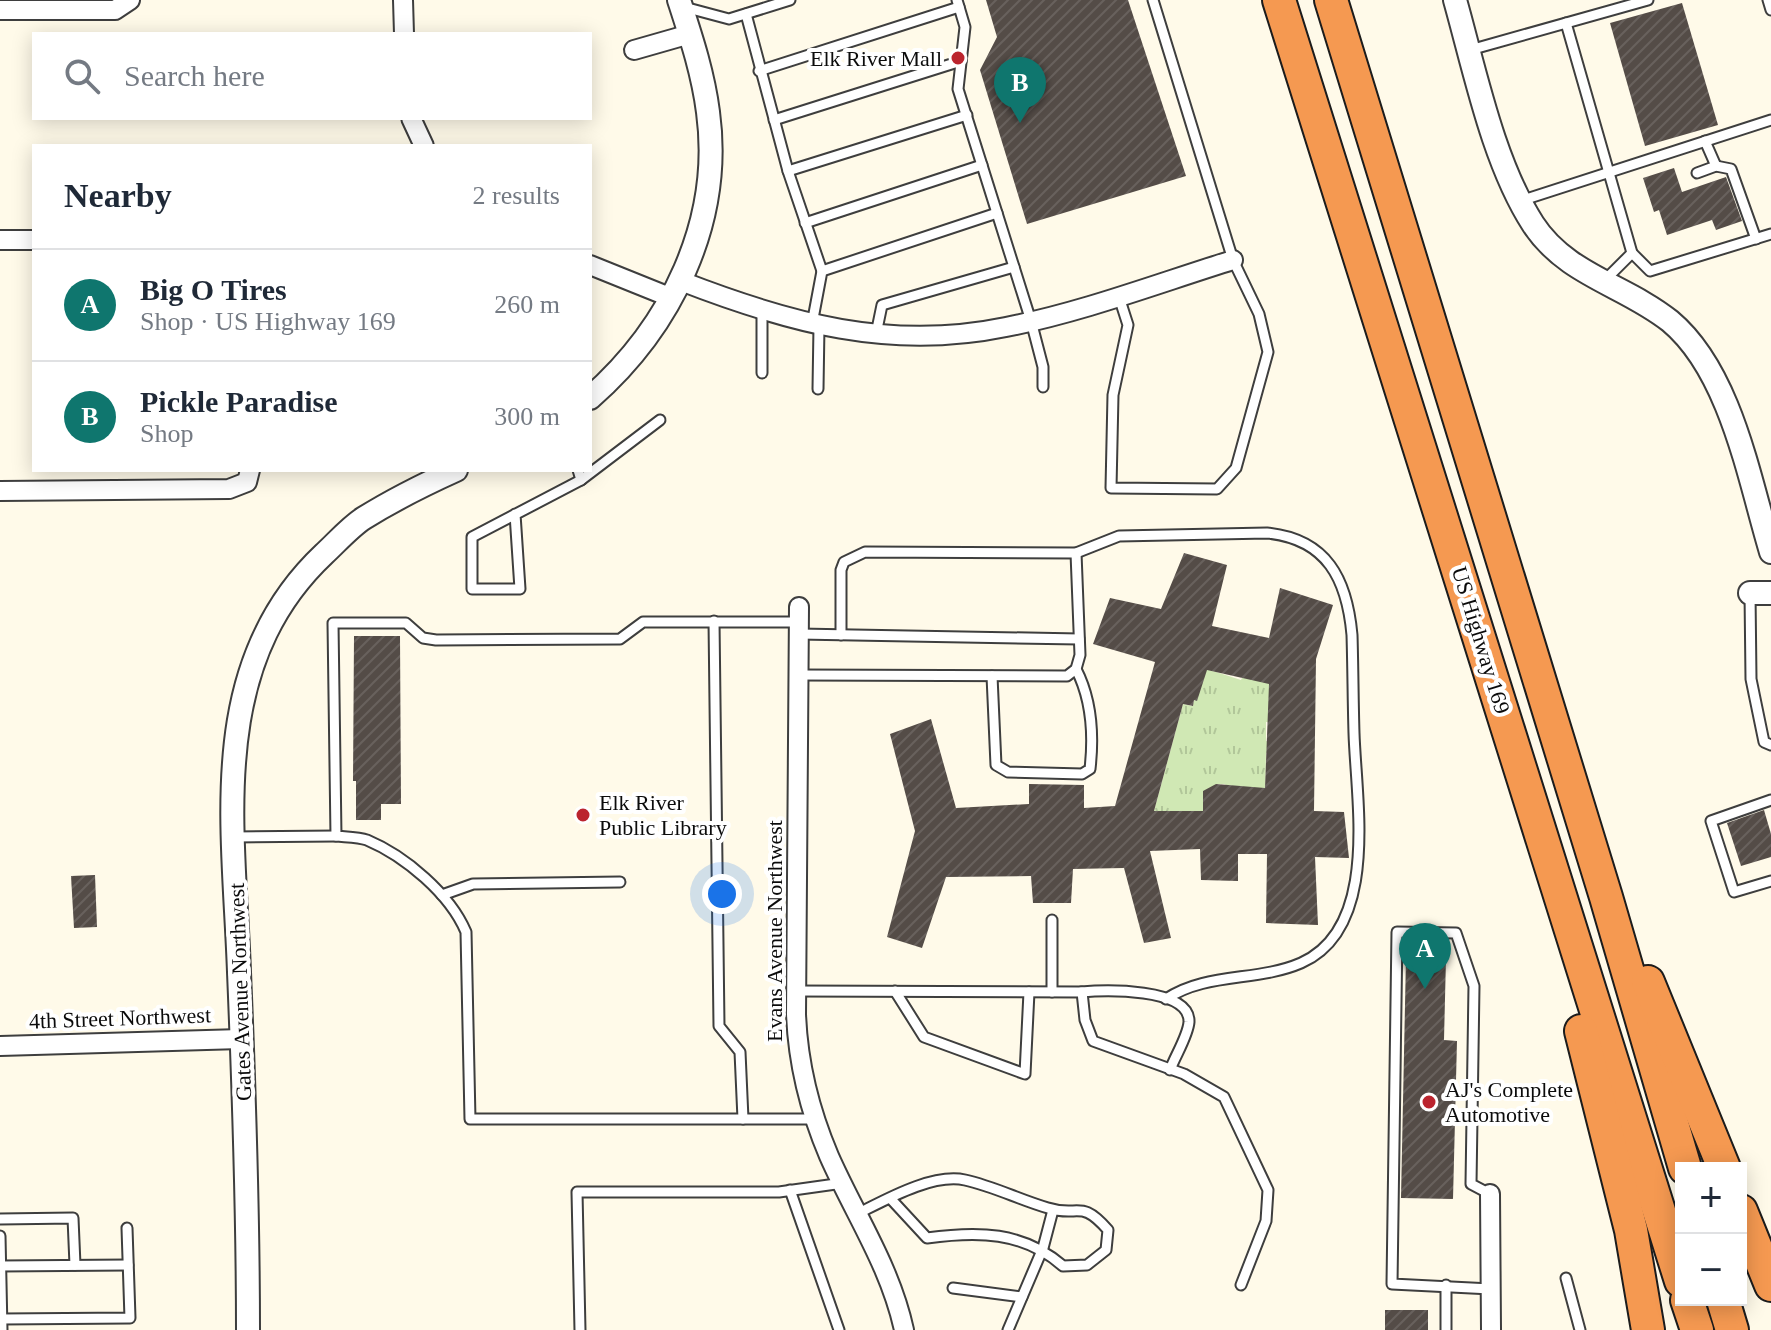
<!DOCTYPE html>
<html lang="en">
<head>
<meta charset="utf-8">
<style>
  :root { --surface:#fff; --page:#f6f6f7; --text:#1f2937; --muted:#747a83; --line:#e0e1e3; --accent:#0f766e }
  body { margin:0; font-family:"Times New Roman",serif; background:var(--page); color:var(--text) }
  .controls { position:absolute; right:24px; bottom:24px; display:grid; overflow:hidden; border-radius:0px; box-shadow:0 4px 20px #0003 }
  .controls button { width:72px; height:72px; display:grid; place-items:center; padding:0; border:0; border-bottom:2px solid var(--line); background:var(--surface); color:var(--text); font:40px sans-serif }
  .you { position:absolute; left:722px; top:894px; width:28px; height:28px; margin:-20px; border:6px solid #fff; border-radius:50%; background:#1a73e8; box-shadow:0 0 0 12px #1a73e833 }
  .badge { display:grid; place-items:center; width:52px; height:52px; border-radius:50%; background:var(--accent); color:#fff; font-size:26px; font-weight:700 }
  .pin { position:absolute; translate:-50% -66px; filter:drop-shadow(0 2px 4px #0008) }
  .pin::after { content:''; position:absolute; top:42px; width:28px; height:24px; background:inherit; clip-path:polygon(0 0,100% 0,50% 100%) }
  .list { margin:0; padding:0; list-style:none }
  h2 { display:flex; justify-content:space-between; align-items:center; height:104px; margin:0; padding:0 32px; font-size:34px }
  h2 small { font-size:26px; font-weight:400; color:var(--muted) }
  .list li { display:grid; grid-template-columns:52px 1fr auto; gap:24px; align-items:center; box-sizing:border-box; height:112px; padding:0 32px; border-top:2px solid var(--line) }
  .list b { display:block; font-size:30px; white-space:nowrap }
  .list p { margin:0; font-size:26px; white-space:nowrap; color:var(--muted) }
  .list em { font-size:26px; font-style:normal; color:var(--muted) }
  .icon { flex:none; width:44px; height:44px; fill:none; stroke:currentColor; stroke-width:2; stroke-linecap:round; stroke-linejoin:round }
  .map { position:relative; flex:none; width:1771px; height:1330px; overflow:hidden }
  .search { position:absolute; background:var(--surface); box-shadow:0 4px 20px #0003; left:32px; top:32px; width:560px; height:88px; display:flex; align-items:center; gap:20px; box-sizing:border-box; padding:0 28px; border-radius:0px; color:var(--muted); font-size:30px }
  .panel { position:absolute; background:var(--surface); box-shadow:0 4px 20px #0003; left:32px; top:144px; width:560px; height:328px; border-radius:0px }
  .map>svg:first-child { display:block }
  .grass { fill:url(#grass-tufts) }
  .building { fill:url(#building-hatch); fill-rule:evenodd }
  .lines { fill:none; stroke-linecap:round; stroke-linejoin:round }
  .service-casing { stroke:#3e3e3e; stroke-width:13 }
  .minor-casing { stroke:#3e3e3e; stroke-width:22 }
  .tertiary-casing { stroke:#3e3e3e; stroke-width:26 }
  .motorway-casing { stroke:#1c1c1c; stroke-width:36 }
  .service { stroke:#fff; stroke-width:9 }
  .minor { stroke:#fff; stroke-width:18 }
  .tertiary { stroke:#fff; stroke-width:22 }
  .motorway { stroke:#f59951; stroke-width:32 }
  .poi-dot { fill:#bb242e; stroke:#fff; stroke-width:3 }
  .labels { text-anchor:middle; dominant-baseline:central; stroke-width:8; stroke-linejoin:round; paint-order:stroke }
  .poi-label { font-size:22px; fill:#0b0b0b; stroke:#fff; text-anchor:start }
  .street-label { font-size:22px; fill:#0b0b0b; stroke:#fff }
</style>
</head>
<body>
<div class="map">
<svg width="1771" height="1330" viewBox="0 0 1771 1330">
  <defs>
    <pattern id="grass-tufts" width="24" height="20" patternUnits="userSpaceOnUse" patternTransform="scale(2)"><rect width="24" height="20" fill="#d0e8b4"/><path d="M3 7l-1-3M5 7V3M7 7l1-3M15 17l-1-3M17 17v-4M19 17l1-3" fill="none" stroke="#b1c699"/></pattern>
    <pattern id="building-hatch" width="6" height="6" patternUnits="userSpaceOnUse" patternTransform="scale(2)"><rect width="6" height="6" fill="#544c47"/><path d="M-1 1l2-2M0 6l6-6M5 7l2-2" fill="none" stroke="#68615d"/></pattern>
  </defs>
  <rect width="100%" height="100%" fill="#fffae9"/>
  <polygon class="grass" points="1207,669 1241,680 1243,676 1272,683 1269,688 1273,722 1266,722 1266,741 1272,741 1272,752 1266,753 1265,803 1224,784 1216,784 1203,811 1154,811 1183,704 1192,706"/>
  <g class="building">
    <polygon points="986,0 1128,0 1186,176 1027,224 980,70 997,37"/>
    <polygon points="1682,3 1718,125 1645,146 1610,23"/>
    <polygon points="1674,168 1682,192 1726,177 1742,221 1716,230 1712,220 1667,235 1659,210 1654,212 1643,178"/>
    <path d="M1184,553L1227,565L1212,626L1269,638L1280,588L1333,605L1316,659L1314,811L1344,812L1349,858L1315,857L1318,925L1266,923L1267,854H1238V881L1201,880L1200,849L1150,851L1171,938L1144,943L1124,868L1073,869L1071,903H1033L1031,876L946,877L922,948L887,937L915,831L890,734L931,719L956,808L1029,804V784L1084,785V808L1115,806L1155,662L1093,644L1110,598L1161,609ZM1207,670L1269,684L1265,788L1216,784L1203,791V811H1154L1183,704L1193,706L1194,700L1197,701Z"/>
    <polygon points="354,636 400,636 401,804 381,804 381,820 356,820 356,781 353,781"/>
    <polygon points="1764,810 1771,834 1771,857 1741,866 1727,823"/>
    <polygon points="95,875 97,927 74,928 71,876"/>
    <polygon points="1406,957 1446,958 1444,1040 1457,1041 1453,1199 1401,1198"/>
    <rect x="1385" y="1310" width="43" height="20"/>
  </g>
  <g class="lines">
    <defs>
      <g id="service">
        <polyline points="957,0 965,27 958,89 1031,321 1043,367 1043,387"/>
        <polyline points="1768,0 1771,10"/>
        <polyline points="684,7 729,19 790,0"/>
        <polyline points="746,14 788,171 822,271"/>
        <polyline points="1566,23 1632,253 1603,282"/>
        <polyline points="1470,50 1648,0"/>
        <polyline points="759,71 959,7"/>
        <polyline points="774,120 961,61"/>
        <polyline points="1705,141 1716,166"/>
        <polyline points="788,171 967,115"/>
        <polyline points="1697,173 1716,166 1731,169 1756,239"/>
        <polyline points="1520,201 1771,120"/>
        <polyline points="805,223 982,165"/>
        <polyline points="1632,253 1650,271 1771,234"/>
        <polyline points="1119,297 1128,325 1113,395 1111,488 1217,489 1236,468 1268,352 1259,314 1233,260 1153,0"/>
        <polyline points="812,324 822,271 997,213"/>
        <polyline points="876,334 882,305 1014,267"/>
        <polyline points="762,373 762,313"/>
        <polyline points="818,389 819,326"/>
        <polyline points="581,480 660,420"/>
        <polyline points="515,514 520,589 472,589 472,537 581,480 578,470"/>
        <polyline points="1750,593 1751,679 1764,742 1771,745"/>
        <polyline points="714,621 719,1026 740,1052 743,1119"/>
        <path d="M799,622H643L620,639L436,640L423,638L406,623H333L336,836C346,837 359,837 367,840C405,856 450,894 466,932L470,1119H815"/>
        <polyline points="799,634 1079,639"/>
        <path d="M841,635V570L844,562L865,552L1076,553L1119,536L1267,533C1327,539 1347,579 1352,635C1353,668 1353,700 1354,733C1356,801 1380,928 1301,963C1257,982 1206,972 1166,999"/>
        <polyline points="798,675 1067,676 1076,669 1080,655 1076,553"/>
        <path d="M992,676L996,765L1008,772L1082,774L1090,769C1094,734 1092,700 1076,669"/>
        <polyline points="1771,800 1711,821 1734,892 1771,881"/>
        <polyline points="234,837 336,836"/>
        <polyline points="442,895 473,884 620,882"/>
        <polyline points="1052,920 1052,992"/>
        <polyline points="796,991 1082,992 1085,1020 1093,1041 1184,1074 1224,1097 1268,1190 1266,1221 1241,1285"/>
        <polyline points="895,991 924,1037 1025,1074 1029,992"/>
        <path d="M1081,992C1103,990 1190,987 1189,1022C1188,1036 1175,1056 1170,1070"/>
        <polyline points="790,1190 839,1330"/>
        <polyline points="1490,1194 1471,1184 1474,986 1456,933 1397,932 1392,1284 1491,1289"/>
        <path d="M859,1213C887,1199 933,1173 965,1180C993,1186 1020,1200 1048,1208C1079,1218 1080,1198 1108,1230L1106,1250L1087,1265L1063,1266C1023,1231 977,1231 927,1238L890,1198"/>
        <polyline points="0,1219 73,1218 75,1265"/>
        <polyline points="0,1236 2,1330"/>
        <polyline points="1,1266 128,1265"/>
        <polyline points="1566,1278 1580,1330"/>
        <polyline points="953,1288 1022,1297"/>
        <polyline points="2,1319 130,1318 127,1228"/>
        <polyline points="580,1330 577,1192 779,1192 843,1183"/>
        <polyline points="1008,1330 1043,1248 1053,1210"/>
        <polyline points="1446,1330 1446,1285"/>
      </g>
      <g id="minor">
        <polyline points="403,0 404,34"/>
        <polyline points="0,10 115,10 130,0"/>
        <polyline points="634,50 690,34"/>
        <polyline points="411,118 424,146"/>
        <polyline points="0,240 34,240"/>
        <polyline points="590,265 672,298"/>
        <path d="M681,281C789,323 890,351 1006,327C1083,312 1159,283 1233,260"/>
        <polyline points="0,491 229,489 247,482 250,470"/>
        <path d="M799,607L796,1014C798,1065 809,1109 829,1156C855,1215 890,1266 904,1330"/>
        <polyline points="0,1046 241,1039"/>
        <polyline points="1490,1194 1491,1330"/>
      </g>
      <g id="tertiary">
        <path d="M1455,0C1475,71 1493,162 1533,224C1566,275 1625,285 1670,321C1731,372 1749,479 1771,552"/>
        <path d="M590,398C671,327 723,222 708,112C703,73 691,37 679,0"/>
        <polyline points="1750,593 1771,593"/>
        <path d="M248,1330C248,1210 244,1092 239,972C234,827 205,666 324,554C337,542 350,527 364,518C393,500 425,484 456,470"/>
      </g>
      <g id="motorway">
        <polyline points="1279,0 1681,1281"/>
        <polyline points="1331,0 1606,897 1685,1168"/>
        <polyline points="1648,982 1724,1168"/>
        <polyline points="1581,1031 1631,1230 1648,1330"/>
        <polyline points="1741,1211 1771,1285"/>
        <polyline points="1687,1300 1697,1330"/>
        <polyline points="1723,1300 1732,1330"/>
      </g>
    </defs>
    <use href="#service" class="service-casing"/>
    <use href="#minor" class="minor-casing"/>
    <use href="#tertiary" class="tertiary-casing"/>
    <use href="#motorway" class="motorway-casing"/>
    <use href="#service" class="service"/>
    <use href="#minor" class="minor"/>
    <use href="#tertiary" class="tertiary"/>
    <use href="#motorway" class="motorway"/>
  </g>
  <g class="poi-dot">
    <circle cx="958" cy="58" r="8"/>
    <circle cx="583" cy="815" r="8"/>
    <circle cx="1429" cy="1102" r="8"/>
  </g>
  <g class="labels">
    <g class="poi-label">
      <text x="942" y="58" text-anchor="end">Elk River Mall</text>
      <text x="599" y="802">Elk River<tspan x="599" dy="25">Public Library</tspan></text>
      <text x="1445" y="1089">AJ's Complete<tspan x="1445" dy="25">Automotive</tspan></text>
    </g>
    <g class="street-label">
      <text transform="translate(1481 640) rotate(73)">US Highway 169</text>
      <text transform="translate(774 931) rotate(-90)">Evans Avenue Northwest</text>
      <text transform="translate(240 992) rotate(-92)">Gates Avenue Northwest</text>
      <text transform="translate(120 1018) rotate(-2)">4th Street Northwest</text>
    </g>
  </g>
</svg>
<div class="controls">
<button>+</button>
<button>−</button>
</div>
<div class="you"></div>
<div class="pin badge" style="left:1425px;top:989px">A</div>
<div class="pin badge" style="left:1020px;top:123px">B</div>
<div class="search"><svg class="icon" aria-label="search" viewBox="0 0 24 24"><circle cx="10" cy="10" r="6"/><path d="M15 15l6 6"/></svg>Search here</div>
<section class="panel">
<h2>Nearby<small>2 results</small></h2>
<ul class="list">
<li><span class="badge">A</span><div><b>Big O Tires</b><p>Shop · US Highway 169</p></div><em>260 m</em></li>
<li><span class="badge">B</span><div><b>Pickle Paradise</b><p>Shop</p></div><em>300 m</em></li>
</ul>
</section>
</div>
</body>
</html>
